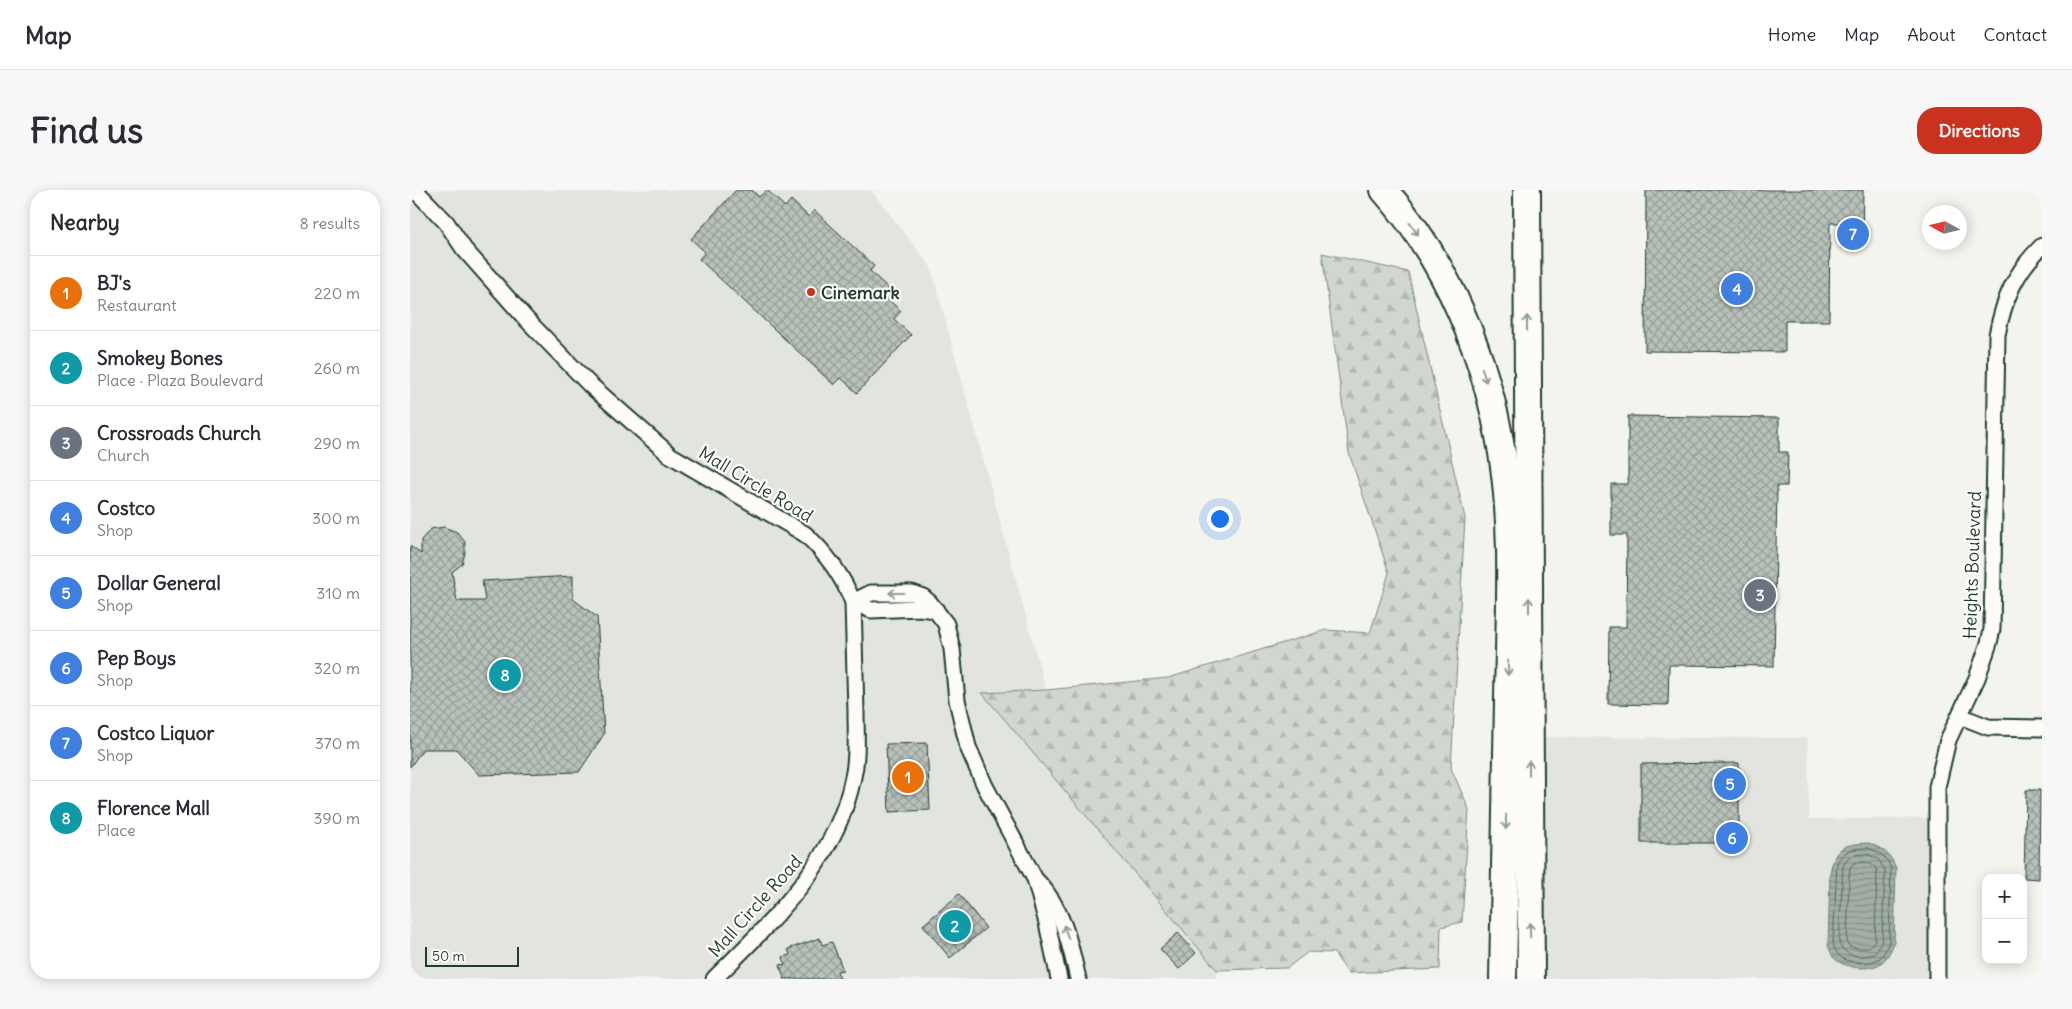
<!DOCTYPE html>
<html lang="en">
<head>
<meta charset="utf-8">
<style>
  :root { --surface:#fff; --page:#f7f7f7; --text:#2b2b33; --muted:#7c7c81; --line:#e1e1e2; --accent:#c8321e }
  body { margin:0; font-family:Delius,sans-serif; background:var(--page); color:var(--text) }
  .controls { position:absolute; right:15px; bottom:15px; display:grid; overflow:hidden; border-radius:10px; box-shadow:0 2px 12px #0003 }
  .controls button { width:45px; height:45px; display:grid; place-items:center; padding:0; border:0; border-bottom:1px solid var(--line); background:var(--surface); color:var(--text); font:25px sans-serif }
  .compass { position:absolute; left:1512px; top:15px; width:45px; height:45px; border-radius:50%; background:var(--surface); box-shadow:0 2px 12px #0003; rotate:278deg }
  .scale { position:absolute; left:15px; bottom:12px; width:94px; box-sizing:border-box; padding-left:5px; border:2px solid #1f3d34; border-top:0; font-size:14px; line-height:18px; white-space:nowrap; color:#1f3d34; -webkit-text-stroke:4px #fdfcf7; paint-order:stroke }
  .you { position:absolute; left:809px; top:328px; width:18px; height:18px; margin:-12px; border:4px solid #fff; border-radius:50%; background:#1a73e8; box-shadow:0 0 0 8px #1a73e833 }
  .badge { display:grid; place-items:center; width:32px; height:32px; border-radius:50%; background:var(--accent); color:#fff; font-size:16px; font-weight:700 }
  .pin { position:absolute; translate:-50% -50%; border:2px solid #fff; box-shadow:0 1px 5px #0006 }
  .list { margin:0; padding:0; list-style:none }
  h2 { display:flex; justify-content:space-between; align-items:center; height:65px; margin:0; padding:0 20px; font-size:21px }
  h2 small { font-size:16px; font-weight:400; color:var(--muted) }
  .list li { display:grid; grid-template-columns:32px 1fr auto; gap:15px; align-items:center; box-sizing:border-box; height:75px; padding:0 20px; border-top:1px solid var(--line) }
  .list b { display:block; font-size:19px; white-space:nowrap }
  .list p { margin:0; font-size:16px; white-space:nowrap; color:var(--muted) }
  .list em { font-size:16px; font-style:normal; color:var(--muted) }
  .map { position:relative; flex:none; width:1632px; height:789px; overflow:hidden; border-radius:20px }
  header { display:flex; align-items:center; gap:30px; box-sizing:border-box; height:70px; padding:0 25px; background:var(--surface); border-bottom:1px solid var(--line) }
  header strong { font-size:24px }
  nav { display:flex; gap:28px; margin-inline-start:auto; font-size:18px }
  .intro { display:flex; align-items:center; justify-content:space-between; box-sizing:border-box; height:120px; padding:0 30px }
  h1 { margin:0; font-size:35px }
  .button { padding:12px 22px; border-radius:20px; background:var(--accent); color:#fff; font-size:18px; font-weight:700 }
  main { display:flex; gap:30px; padding:0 30px }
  aside { flex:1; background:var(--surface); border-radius:20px; box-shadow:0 2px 12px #0003 }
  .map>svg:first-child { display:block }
  .built { fill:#e2e5df }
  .forest { fill:url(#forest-firs); stroke:#788a82 }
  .water { fill:url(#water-rules); stroke:#6e8179 }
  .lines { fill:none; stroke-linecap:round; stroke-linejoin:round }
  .shore { stroke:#546a62; stroke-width:1 }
  .building { fill:url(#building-cross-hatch); stroke:#1f3d34 }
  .minor-casing { stroke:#1f3d34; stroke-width:19 }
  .motorway-casing { stroke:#1f3d34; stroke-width:30 }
  .minor { stroke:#fdfcf7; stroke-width:15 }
  .motorway { stroke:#fdfcf7; stroke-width:26 }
  .oneway { stroke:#8e9c96 }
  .poi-dot { fill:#c8321e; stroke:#fdfcf7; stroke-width:2 }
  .labels { text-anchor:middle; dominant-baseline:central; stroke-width:4.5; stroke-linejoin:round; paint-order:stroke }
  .poi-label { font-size:18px; font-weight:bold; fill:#1f3d34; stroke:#fdfcf7; text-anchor:start }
  .street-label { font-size:18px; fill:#1f3d34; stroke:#fdfcf7 }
</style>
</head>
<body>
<header>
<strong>Map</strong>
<nav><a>Home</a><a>Map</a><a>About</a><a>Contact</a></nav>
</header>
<div class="intro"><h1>Find us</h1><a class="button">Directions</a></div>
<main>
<aside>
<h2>Nearby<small>8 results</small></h2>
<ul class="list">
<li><span class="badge" style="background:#e8710a">1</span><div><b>BJ's</b><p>Restaurant</p></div><em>220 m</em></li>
<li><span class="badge" style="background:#0f9aa8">2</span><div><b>Smokey Bones</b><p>Place · Plaza Boulevard</p></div><em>260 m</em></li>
<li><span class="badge" style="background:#6b7280">3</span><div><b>Crossroads Church</b><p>Church</p></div><em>290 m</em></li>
<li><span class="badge" style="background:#3f7fe0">4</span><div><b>Costco</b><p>Shop</p></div><em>300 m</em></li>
<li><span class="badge" style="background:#3f7fe0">5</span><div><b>Dollar General</b><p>Shop</p></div><em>310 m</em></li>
<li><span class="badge" style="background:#3f7fe0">6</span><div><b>Pep Boys</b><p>Shop</p></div><em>320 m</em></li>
<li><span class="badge" style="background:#3f7fe0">7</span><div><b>Costco Liquor</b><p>Shop</p></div><em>370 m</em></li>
<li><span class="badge" style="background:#0f9aa8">8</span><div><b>Florence Mall</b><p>Place</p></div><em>390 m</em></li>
</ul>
</aside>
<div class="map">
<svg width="1632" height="789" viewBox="0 0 1632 789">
  <defs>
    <pattern id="forest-firs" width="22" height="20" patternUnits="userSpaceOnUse" patternTransform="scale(1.25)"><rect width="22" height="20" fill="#d1d6d1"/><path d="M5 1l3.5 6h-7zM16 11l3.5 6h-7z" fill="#b3b9b4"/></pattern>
    <pattern id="water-rules" width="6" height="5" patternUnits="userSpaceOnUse" patternTransform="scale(1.25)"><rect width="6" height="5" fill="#a3aea7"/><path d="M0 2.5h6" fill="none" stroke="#848f89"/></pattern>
    <pattern id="building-cross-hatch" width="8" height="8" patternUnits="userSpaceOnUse" patternTransform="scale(1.25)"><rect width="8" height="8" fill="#b9c1bb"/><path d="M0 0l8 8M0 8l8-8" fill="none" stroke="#969e99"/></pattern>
  </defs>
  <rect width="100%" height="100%" fill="#f4f4ef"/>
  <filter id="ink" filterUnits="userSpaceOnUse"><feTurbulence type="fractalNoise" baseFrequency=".02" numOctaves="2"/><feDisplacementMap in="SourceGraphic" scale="10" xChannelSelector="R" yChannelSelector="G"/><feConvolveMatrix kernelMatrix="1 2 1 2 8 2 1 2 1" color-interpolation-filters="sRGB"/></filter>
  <g filter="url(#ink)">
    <g class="built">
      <polygon points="0,0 461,0 521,77 636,500 573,503 807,780 806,789 0,789"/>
      <polygon points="1119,547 1398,548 1399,629 1527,628 1527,789 1121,789"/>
    </g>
    <polygon class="forest" points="912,63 998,82 1055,328 1041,578 1059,619 1052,732 1031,737 1030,779 938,783 924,763 898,762 877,778 807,780 572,503 636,500 758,488 916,440 960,443 979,383 939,263"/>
    <path class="water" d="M1459,653C1473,659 1480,663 1486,678L1484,753C1481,760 1478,768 1471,773C1460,782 1432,778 1423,767C1421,764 1420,759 1418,756L1420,683C1425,656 1434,654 1459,653Z"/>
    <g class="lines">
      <g class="shore">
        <path d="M1458,658C1470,663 1477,666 1481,679L1479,752C1476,758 1474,766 1468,769C1460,775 1439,773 1432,768C1427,764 1425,760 1423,754L1427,673C1435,659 1443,658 1458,658Z"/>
        <path d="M1457,664L1468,669L1475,680L1472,750L1465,764C1452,768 1434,767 1429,753L1433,676C1439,665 1445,664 1457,664Z"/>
        <path d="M1444,673C1453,672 1463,671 1467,681L1465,749C1460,761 1452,758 1440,757L1437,752L1439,685L1440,678Z"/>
      </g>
    </g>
    <g class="building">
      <polygon points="326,0 342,0 349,7 357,0 375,17 381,10 399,27 404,20 464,76 460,81 479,99 474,106 491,121 484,129 501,145 447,203 431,188 424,195 289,69 295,62 281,49"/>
      <polygon points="1236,0 1453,0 1452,58 1431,58 1431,33 1420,33 1419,131 1375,131 1375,162 1235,161"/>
      <polygon points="1218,226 1369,228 1369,262 1378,262 1377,296 1367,296 1364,476 1259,475 1258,515 1198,514 1199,437 1216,437 1217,345 1201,345 1201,294 1218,294"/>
      <polygon points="34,337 47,342 55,352 55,363 52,374 42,382 47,411 75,411 72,391 163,386 163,409 187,427 194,544 169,582 69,585 46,559 13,559 0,577 0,356 11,364 11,350 21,339"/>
      <polygon points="517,553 520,620 479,622 476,554"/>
      <polygon points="1329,573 1329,653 1231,653 1231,574"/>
      <polygon points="1616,600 1630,600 1629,689 1614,688"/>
      <polygon points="549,704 576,738 540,768 513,735"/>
      <polygon points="768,743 786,763 769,779 750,759"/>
      <polygon points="410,748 412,755 422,752 433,780 427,781 430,789 374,789 370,775 375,774 373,767 380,765 378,759"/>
    </g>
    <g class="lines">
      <defs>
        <g id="minor">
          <path d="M5,0L36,32L54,59L117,130L179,194L260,265L395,344C417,364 432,385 443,412C444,449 445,486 446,522C446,543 448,566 443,587C427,671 362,731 304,789"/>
          <polyline points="443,412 461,403 502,403 513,407 520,413 536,434 542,459 547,510 558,557 575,596 625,689 637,733 649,789"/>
          <polyline points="443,412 461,420 509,418 526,420"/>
          <polyline points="1550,526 1578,537 1632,538"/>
          <path d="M628,692C653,719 660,754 668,789"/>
          <path d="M1527,789V597L1538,550L1567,488L1579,453L1582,439L1587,145C1594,109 1605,82 1632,56"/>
        </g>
        <g id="motorway">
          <path d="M974,0C1038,72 1077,169 1092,263C1105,344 1099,428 1098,510C1096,603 1095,696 1093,789"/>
          <polyline points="1117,0 1121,789"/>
        </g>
      </defs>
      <use href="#minor" class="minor-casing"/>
      <use href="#motorway" class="motorway-casing"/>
      <use href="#minor" class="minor"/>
      <use href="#motorway" class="motorway"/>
    </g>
    <defs><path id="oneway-shaft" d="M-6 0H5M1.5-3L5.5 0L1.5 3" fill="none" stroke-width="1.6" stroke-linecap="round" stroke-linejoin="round" transform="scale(1.25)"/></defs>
    <g class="oneway">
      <use href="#oneway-shaft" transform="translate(1004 39) rotate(54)"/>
      <use href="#oneway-shaft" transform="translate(1117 133) rotate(-90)"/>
      <use href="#oneway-shaft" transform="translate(1074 185) rotate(73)"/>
      <use href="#oneway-shaft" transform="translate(486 403) rotate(180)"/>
      <use href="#oneway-shaft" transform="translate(1119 415) rotate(-90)"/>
      <use href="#oneway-shaft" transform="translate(1098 478) rotate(91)"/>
      <use href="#oneway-shaft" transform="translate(1119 578) rotate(-90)"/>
      <use href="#oneway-shaft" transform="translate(1096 632) rotate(91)"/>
      <use href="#oneway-shaft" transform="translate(1120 740) rotate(-91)"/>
      <use href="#oneway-shaft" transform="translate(656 742) rotate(-109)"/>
    </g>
  </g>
  <circle class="poi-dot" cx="401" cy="102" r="5"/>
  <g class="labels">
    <g class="poi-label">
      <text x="411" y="102">Cinemark</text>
    </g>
    <g class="street-label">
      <text transform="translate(346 294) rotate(31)">Mall Circle Road</text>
      <text transform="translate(1562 375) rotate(-88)">Heights Boulevard</text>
      <text transform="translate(345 716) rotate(-48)">Mall Circle Road</text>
    </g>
  </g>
</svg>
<div class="controls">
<button>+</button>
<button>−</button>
</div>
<svg class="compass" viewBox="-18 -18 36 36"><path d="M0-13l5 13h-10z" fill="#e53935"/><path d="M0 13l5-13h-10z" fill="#7c7c81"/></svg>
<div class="scale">50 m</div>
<div class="you"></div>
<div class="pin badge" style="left:498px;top:587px;background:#e8710a">1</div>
<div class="pin badge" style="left:545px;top:736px;background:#0f9aa8">2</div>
<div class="pin badge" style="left:1350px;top:405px;background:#6b7280">3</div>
<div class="pin badge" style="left:1327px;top:99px;background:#3f7fe0">4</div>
<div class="pin badge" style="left:1320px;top:594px;background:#3f7fe0">5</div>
<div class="pin badge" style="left:1322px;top:648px;background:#3f7fe0">6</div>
<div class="pin badge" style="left:1443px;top:44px;background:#3f7fe0">7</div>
<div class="pin badge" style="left:95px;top:485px;background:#0f9aa8">8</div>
</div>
</main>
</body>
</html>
